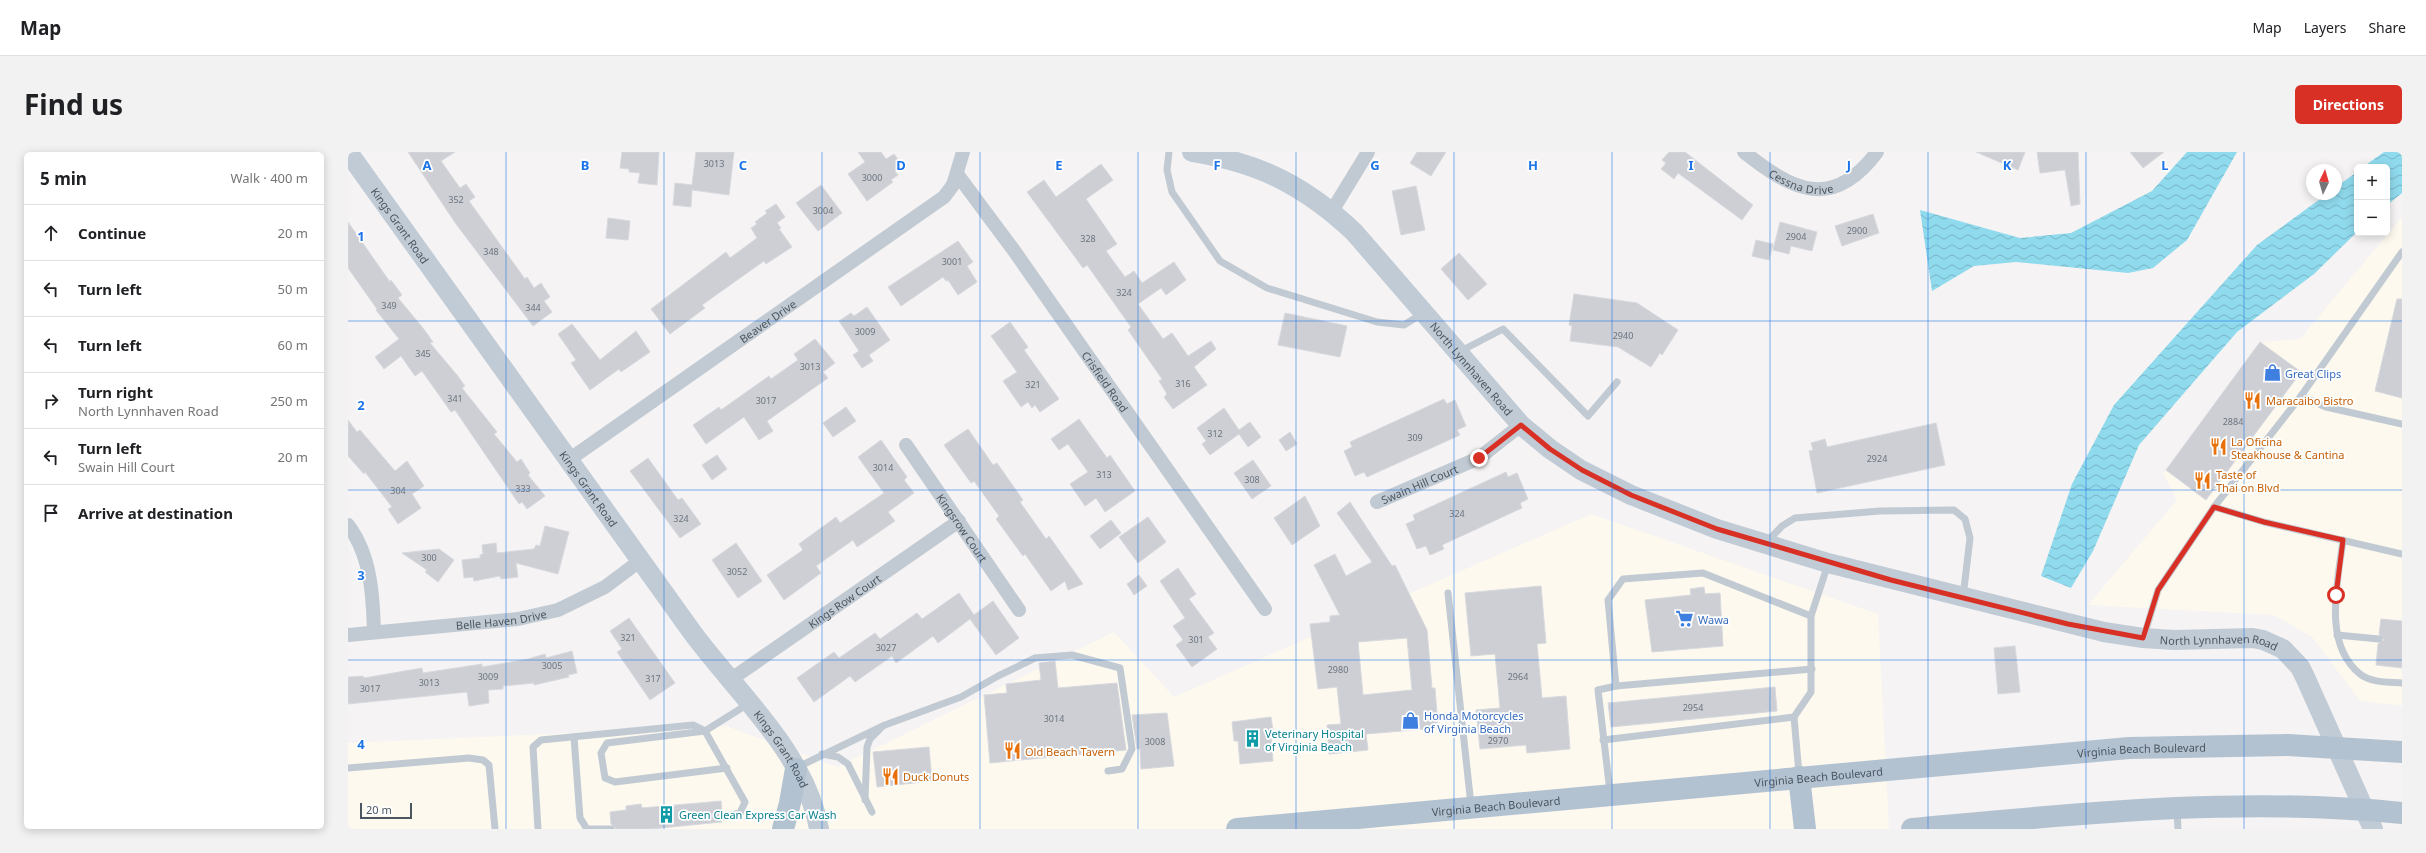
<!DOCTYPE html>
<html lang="en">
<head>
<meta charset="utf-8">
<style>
  :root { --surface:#fff; --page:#f2f2f2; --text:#202124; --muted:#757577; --line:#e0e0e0; --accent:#d93025 }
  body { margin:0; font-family:"Noto Sans",sans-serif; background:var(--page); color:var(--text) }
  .controls { position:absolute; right:12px; top:12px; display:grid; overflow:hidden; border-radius:6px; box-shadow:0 2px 10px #0003 }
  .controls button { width:36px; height:36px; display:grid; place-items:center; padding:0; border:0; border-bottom:1px solid var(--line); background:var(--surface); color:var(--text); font:20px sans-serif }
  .compass { position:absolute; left:1958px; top:12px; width:36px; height:36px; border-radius:50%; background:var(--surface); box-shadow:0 2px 10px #0003; rotate:5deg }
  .scale { position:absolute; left:12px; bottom:10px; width:52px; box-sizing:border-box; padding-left:4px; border:2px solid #4a5661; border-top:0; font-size:11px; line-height:14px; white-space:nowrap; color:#4a5661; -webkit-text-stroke:3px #fff; paint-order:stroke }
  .stop { position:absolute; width:12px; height:12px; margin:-9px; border:3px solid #d93025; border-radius:50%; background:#fff }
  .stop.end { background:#d93025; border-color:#fff; box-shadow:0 1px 4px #0008 }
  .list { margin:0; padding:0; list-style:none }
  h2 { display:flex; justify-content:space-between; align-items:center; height:52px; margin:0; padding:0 16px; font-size:17px }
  h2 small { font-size:13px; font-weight:400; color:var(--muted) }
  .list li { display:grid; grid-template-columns:26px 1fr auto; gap:12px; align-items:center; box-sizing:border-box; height:56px; padding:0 16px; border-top:1px solid var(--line) }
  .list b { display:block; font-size:15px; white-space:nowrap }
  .list p { margin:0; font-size:13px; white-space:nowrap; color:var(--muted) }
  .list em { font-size:13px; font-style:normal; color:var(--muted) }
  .icon { flex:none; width:22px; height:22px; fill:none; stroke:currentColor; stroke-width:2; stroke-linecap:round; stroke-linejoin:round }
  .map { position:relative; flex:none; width:2054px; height:677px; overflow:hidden; border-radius:6px }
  header { display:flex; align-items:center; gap:24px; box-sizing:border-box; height:56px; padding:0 20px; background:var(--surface); border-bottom:1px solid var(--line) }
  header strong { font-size:19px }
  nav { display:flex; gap:22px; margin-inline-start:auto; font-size:14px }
  .intro { display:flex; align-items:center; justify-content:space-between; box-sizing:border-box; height:96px; padding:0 24px }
  h1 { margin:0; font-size:28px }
  .button { padding:10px 18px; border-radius:6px; background:var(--accent); color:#fff; font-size:14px; font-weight:700 }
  main { display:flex; gap:24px; padding:0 24px }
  aside { flex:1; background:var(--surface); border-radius:6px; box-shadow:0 2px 10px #0003 }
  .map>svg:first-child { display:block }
  .commercial { fill:#fdf9ef }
  .water { fill:url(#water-waves) }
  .building { fill:#cdcfd5; stroke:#d7d9de; fill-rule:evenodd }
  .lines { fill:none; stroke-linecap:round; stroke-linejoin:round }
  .lane { stroke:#c1cad2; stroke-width:7 }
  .street { stroke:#c1cad2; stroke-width:14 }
  .secondary { stroke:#c1cbd6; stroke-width:20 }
  .primary { stroke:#b3c2d1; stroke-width:22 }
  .route { stroke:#d93025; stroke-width:5 }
  .grid { fill:none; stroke:#1a73e8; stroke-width:1; stroke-opacity:0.55 }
  .labels { text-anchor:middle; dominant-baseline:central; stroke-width:3.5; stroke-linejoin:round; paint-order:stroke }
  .number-label { font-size:9px; fill:#6b747e }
  .street-label { font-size:11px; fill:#4a5661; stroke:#fff }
  .shop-label { font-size:11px; fill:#366cbe; stroke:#fff; text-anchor:start }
  .food-label { font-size:11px; fill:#c56008; stroke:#fff; text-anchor:start }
  .culture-label { font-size:11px; fill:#0d838f; stroke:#fff; text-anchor:start }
  .grid-label { font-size:13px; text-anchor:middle; font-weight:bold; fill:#1a73e8; stroke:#fff; stroke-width:3.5; stroke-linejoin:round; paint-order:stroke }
</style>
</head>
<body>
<header>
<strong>Map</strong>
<nav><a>Map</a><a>Layers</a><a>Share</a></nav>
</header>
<div class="intro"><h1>Find us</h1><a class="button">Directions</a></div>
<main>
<aside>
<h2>5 min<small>Walk · 400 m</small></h2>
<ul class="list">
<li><svg class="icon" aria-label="ahead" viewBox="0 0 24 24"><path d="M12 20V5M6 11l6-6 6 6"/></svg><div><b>Continue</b></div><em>20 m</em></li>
<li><svg class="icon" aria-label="left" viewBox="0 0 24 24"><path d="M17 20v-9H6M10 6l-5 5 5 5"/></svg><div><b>Turn left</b></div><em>50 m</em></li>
<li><svg class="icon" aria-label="left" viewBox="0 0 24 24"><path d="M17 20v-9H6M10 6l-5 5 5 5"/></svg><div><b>Turn left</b></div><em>60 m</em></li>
<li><svg class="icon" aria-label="right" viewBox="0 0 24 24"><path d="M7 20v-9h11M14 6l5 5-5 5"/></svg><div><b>Turn right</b><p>North Lynnhaven Road</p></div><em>250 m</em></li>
<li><svg class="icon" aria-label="left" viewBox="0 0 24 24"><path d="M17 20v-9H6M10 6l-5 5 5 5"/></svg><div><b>Turn left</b><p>Swain Hill Court</p></div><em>20 m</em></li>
<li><svg class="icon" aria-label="arrive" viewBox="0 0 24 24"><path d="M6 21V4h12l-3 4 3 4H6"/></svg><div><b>Arrive at destination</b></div></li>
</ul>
</aside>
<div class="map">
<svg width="2054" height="677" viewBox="0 0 2054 677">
  <defs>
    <pattern id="water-waves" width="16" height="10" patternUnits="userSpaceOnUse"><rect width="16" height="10" fill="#90daee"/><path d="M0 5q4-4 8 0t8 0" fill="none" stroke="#78b4c4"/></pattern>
  </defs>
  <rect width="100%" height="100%" fill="#f5f3f3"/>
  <g class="commercial">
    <polygon points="2054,65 2054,554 2012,549 1964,485 1926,463 1740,453 1829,348 1815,322 1914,190 1952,187"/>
    <polygon points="1243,362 1530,462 1541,677 0,677 0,591 378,574 489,615 766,480 826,545"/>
  </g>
  <g class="water">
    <polygon points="1839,0 1889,0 1839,88 1805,116 1780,121 1668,110 1626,114 1584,139 1572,58 1672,86 1723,81 1804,39"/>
    <polygon points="2036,0 2054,0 2054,41 2039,53 2039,15 2015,15"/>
    <polygon points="2009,20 2009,80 1966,122 1889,180 1791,293 1745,399 1723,436 1693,424 1724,332 1766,253 1909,93 1979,42 1988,42 1988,35"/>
  </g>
  <g class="building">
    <polygon points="60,0 107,0 93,9 112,36 118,32 127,45 121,49 177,127 179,125 186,136 193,131 202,145 196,149 204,160 185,174 108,72"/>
    <polygon points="274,0 311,0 309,33 290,31 292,21 281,20 281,17 272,16"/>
    <polygon points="348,0 386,0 381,43 344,38 343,55 325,53 327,31 344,33"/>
    <polygon points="510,0 533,0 538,7 546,2 555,14 547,19 550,23 543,28 545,30 519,49 500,22 517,10"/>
    <polygon points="1069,0 1098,0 1083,24 1062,11"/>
    <polygon points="1321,0 1337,0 1405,53 1394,68 1330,21 1326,27 1313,17 1318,11 1314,8"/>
    <polygon points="1628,0 1677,0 1670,18"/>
    <polygon points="1689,0 1730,0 1732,52 1723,54 1717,18 1692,21"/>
    <polygon points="1782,0 1816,0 1795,16"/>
    <polygon points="753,12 765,28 738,47 769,92 758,99 777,125 786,119 794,131 826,110 838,128 818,143 813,136 790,152 815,187 824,181 840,204 863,189 868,197 846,215 859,233 825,257 816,245 819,242 811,229 814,227 780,178 783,175 739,113 735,116 679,40 696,28 708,45"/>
    <polygon points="473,33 494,61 470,79 448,51"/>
    <polygon points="1068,34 1077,78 1053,83 1044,39"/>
    <polygon points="428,52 437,65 429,71 433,76 431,77 444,95 418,112 416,109 354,153 357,156 322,182 303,157 378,100 382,106 409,86 403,76 409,72 407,70 419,61 417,59"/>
    <polygon points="1525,62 1531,81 1494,94 1487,74"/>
    <polygon points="260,66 282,69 280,88 258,86"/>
    <polygon points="0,70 42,130 43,128 54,143 50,146 75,176 85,190 82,191 109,223 117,234 114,236 149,280 146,282 169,310 173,307 182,321 180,323 197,344 179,357 174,350 171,352 107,258 103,260 74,219 67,224 53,204 36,217 27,205 51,187 28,158 29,157 0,116"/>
    <polygon points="1432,70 1469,80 1464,99 1443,94 1441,102 1425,98"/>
    <polygon points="1408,88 1425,92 1421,108 1404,104"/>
    <polygon points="610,89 625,110 619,114 629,130 610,143 600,128 598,129 595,125 553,154 540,135"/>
    <polygon points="1111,101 1139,132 1120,148 1093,117"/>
    <polygon points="1226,142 1289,151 1330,178 1314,203 1312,201 1303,215 1270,195 1222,189 1224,174 1221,173"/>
    <polygon points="2049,147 2054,147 2054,246 2027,239"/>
    <polygon points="519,155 542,188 521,203 525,209 514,216 505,203 511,199 491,169 503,161 506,164"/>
    <polygon points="937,161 999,174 992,205 930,193"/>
    <polygon points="662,170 680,195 676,198 711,247 692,260 687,253 684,256 680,250 673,255 655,229 669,220 643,184"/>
    <polygon points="224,172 252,208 288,179 302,200 273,220 271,217 242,238 223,211 228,208 210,182"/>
    <polygon points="467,187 487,211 475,220 480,226 419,269 425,279 411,288 396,265 358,292 345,273 371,255 373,258 421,224 423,227 450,208 446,202"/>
    <polygon points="1912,190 1953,220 1858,348 1818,318"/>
    <polygon points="1096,247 1099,252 1107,248 1118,274 1109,278 1112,283 1019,325 1016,320 1007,324 996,299 1004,295 1002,290"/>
    <polygon points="498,255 508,269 485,285 475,271"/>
    <polygon points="876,256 891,278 902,270 913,285 900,295 891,282 862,303 854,292 858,289 849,276"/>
    <polygon points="731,267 759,306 762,303 787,339 757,360 748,346 737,354 722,332 740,320 720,292 711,298 703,287"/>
    <polygon points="0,268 9,280 12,278 47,319 59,309 76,334 64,342 73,356 50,372 40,357 44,355 17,320 16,322 0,304"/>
    <polygon points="1588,271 1597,313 1469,341 1461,299 1465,298 1463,291 1477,287 1479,295"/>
    <polygon points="620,277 645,313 649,311 675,348 672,350 698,387 701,384 735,432 720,438 717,429 703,439 677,402 675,404 648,367 651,364 626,329 623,331 596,293"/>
    <polygon points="942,280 949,292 938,299 931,288"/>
    <polygon points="533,288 559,325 556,328 566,341 540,360 547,369 509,395 505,388 468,414 473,421 436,448 419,423 455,398 451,392 488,365 492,371 536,341 510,305"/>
    <polygon points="369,303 379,317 364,328 354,313"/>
    <polygon points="300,306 330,348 334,346 353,372 332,386 282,319"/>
    <polygon points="905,308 923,334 904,347 886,321"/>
    <polygon points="1158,320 1160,325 1169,321 1180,347 1172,351 1174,356 1094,393 1096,397 1082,403 1078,394 1069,397 1058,372 1067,368 1065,363"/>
    <polygon points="957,344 972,374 944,393 926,366"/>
    <path d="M1002,350L1044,414L1047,413L1079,478L1084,536H1087L1090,576L1018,582L1020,598L981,602L979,573L993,572L989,535L970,537L962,472L982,470V464L992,463L966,413L987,402L998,424L1024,410L989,361ZM1059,486L1064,538L1015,543L1010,490Z"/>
    <polygon points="800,365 818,390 790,411 771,385"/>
    <polygon points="763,368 773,381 752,397 742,384"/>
    <polygon points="197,374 221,380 210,422 168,411 170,425 153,427 152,424 126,429 125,425 116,426 114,408 132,406 132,403 135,402 134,393 148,391 149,401 186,397 188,393 192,394"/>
    <polygon points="388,391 414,429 390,446 364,408"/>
    <polygon points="91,397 106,408 90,430 77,420 79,418 54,401"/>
    <polygon points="830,416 848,442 841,447 866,481 860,485 869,497 844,515 828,493 835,488 825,474 837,466 812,429"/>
    <polygon points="791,423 799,434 786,443 779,432"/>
    <polygon points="1193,434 1198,491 1189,492 1194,546 1218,544 1222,597 1179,601 1178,593 1132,597 1128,558 1152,556 1147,502 1123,504 1117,441"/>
    <polygon points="1356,435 1357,442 1372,441 1375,494 1304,500 1297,448 1343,443 1342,437"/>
    <polygon points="611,441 626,463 645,449 671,486 648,503 622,467 590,491 585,484 548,511 544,504 507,530 502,524 466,550 449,526 486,500 491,506 527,481 532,487 569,461 574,467"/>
    <polygon points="281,466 327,531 302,548 269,500 274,497 262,479"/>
    <polygon points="2033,467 2054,469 2054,516 2028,513 2030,492 2036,488 2031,482"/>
    <polygon points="1667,494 1672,540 1650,542 1646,496"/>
    <polygon points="224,499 229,521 220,523 221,525 186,533 186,531 155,534 155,537 140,538 141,551 121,554 119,540 0,552 0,525 15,524 16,526 74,516 75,521 134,512 134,515 180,507 197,502 198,506"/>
    <polygon points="707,509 710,536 769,531 778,598 642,611 636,543 659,541 658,532 693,528 691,511"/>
    <polygon points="1427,535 1429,559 1263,575 1260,551"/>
    <polygon points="819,561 826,614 793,617 792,597 789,597 784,563"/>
    <polygon points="923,565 926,585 923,585 925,609 892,612 890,589 886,589 884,570"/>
    <polygon points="581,595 584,629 529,635 525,600"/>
    <polygon points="373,649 374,660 370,666 374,670 303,677 268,677 263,672 262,660 278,658 278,654 293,652 294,656"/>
  </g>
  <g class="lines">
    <g class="lane">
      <polyline points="821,0 819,18 824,40 872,109 919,136 1029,170 1056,173 1075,161"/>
      <polyline points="1111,200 1155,177 1240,264 1269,230"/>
      <polyline points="1953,244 2054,100"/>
      <polyline points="2054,272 1978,255 1953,244 1866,355 1916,370 2054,402"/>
      <path d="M1995,388C1990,429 1974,492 2012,522C2023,531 2041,530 2054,531"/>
      <polyline points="1419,390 1434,374 1447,366 1532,359 1606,358 1617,367 1622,386 1615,445"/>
      <polyline points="1100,441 1123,653"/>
      <polyline points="1989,483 2031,487"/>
      <polyline points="1796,484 1810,438 1866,355"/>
      <polyline points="1268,534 1464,517"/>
      <polyline points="226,585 232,666 239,677 263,677"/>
      <polyline points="1255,588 1446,565"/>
      <polyline points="474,602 490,605 500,612 524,660"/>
      <polyline points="450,615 537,573 613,545 650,524 687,506 724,503 772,516 784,597 774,617 760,619"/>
      <polyline points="0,616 121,606 135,608 141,613 147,677"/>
      <polyline points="379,616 267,630 257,626 253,601 259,591 357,579 400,552"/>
      <polyline points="1451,622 1446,565 1463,540 1463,464 1480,412"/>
      <polyline points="1262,640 1250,538 1268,534 1260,448 1275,427 1355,421 1463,464"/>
      <polyline points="517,648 519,595 522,587 532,577"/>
      <polyline points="1829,659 1830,677"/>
      <polyline points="190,677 185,595 193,588 345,573 357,579 397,650 392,661 375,665"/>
    </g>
    <g class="street">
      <path id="s1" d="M1396,0C1444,38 1484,60 1529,0"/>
      <path id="s2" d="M609,22L667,100L917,457"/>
      <polyline points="984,59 1020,0"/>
      <path id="s3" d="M558,293L671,458"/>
      <path id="s4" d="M222,307L596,45L605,33L615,0"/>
      <path id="s5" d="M1029,350L1131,306L1173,273"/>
      <path d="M0,373C23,403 25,444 26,480"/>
      <path id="s6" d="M0,483L170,467L210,458L257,435L293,408"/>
      <path id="s7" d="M382,528L611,369"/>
    </g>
    <g class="secondary">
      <path id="s8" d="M0,0C115,160 229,320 344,480C388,540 458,601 471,677"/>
      <path id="s9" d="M844,0C911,11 956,33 1006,80L1173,273L1202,297L1233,318L1283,343L1369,377L1480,411L1756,480L1795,486L1826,488L1905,486L1915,488L1935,497L1952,515L1957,525L2025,677"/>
    </g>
    <g class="primary">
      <polyline points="1451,625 1457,677"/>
      <polyline points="435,677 442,651 448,617"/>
      <path id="s10" d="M889,677L1781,596L1940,593L2054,600"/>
      <path d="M1564,677C1727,662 1890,644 2054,661"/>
    </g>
  </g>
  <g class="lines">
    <polyline class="route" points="1131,306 1173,273 1202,297 1234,318 1283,343 1369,377 1543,428 1720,472 1795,486 1810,438 1866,355 1916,370 1995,388 1988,443"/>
  </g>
  <path class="grid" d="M158,0V677M316,0V677M474,0V677M632,0V677M790,0V677M948,0V677M1106,0V677M1264,0V677M1422,0V677M1580,0V677M1738,0V677M1896,0V677M0,169H2054M0,338H2054M0,508H2054"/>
  <defs>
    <symbol id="shop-bare" viewBox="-9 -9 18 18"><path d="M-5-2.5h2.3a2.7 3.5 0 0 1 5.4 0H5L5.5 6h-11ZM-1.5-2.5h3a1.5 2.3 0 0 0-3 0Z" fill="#3f7fe0" stroke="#fff" stroke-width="2.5" paint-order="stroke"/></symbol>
    <symbol id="restaurant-bare" viewBox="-9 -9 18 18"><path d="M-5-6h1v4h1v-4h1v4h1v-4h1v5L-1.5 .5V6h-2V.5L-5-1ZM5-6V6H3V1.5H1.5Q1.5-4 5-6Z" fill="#e8710a" stroke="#fff" stroke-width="2.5" paint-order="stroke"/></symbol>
    <symbol id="supermarket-bare" viewBox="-9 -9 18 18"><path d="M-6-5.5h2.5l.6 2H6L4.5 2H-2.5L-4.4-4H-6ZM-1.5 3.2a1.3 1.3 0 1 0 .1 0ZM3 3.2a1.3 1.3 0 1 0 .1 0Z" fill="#3f7fe0" stroke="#fff" stroke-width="2.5" paint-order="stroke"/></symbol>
    <symbol id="building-bare" viewBox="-9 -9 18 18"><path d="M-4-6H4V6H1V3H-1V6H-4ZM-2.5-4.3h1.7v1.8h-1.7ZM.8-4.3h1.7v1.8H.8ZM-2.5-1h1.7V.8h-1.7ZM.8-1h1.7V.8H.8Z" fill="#0f9aa8" stroke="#fff" stroke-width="2.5" paint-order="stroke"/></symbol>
  </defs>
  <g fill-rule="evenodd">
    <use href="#shop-bare" x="1912" y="208" width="25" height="25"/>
    <use href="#restaurant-bare" x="1892" y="236" width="25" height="25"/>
    <use href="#restaurant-bare" x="1858" y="282" width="25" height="25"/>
    <use href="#restaurant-bare" x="1842" y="316" width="25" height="25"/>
    <use href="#supermarket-bare" x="1324" y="454" width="25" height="25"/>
    <use href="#shop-bare" x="1050" y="556" width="25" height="25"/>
    <use href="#building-bare" x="892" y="574" width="25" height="25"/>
    <use href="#restaurant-bare" x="652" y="586" width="25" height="25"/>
    <use href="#restaurant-bare" x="530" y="612" width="25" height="25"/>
    <use href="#building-bare" x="306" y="650" width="25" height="25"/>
  </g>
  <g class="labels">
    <g class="number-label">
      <text x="366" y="11">3013</text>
      <text x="524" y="25">3000</text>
      <text x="108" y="47">352</text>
      <text x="475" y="58">3004</text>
      <text x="1509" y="78">2900</text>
      <text x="1448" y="84">2904</text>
      <text x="740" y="86">328</text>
      <text x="143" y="99">348</text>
      <text x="604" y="109">3001</text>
      <text x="776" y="140">324</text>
      <text x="41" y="153">349</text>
      <text x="185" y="155">344</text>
      <text x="517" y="179">3009</text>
      <text x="1275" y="183">2940</text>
      <text x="75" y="201">345</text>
      <text x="462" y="214">3013</text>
      <text x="835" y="231">316</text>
      <text x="685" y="232">321</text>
      <text x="107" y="246">341</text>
      <text x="418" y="248">3017</text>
      <text x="1885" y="269">2884</text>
      <text x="867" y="281">312</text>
      <text x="1067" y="285">309</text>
      <text x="1529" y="306">2924</text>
      <text x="535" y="315">3014</text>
      <text x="756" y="322">313</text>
      <text x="904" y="327">308</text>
      <text x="175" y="336">333</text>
      <text x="50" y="338">304</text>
      <text x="1109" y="361">324</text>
      <text x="333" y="366">324</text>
      <text x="81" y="405">300</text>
      <text x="389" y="419">3052</text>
      <text x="280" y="485">321</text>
      <text x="848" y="487">301</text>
      <text x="538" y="495">3027</text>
      <text x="204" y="513">3005</text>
      <text x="990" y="517">2980</text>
      <text x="140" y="524">3009</text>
      <text x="1170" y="524">2964</text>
      <text x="305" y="526">317</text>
      <text x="81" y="530">3013</text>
      <text x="22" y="536">3017</text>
      <text x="1345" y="555">2954</text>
      <text x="706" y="566">3014</text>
      <text x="1150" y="588">2970</text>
      <text x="807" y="589">3008</text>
    </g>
    <g class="street-label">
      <text stroke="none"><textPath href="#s1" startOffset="66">Cessna Drive</textPath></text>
      <text stroke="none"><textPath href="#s8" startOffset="90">Kings Grant Road</textPath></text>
      <text stroke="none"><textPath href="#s4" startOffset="241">Beaver Drive</textPath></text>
      <text stroke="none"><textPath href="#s9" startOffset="364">North Lynnhaven Road</textPath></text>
      <text stroke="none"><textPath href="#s2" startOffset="255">Crisfield Road</textPath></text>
      <text stroke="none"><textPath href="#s5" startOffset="46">Swain Hill Court</textPath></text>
      <text stroke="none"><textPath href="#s8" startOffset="414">Kings Grant Road</textPath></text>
      <text stroke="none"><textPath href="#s3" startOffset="100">Kingsrow Court</textPath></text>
      <text stroke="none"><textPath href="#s7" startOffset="139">Kings Row Court</textPath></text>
      <text stroke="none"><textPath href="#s6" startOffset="154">Belle Haven Drive</textPath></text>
      <text stroke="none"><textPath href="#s9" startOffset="1179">North Lynnhaven Road</textPath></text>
      <text stroke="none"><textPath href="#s8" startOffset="738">Kings Grant Road</textPath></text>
      <text stroke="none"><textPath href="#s10" startOffset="908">Virginia Beach Boulevard</textPath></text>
      <text stroke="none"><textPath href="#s10" startOffset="584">Virginia Beach Boulevard</textPath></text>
      <text stroke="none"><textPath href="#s10" startOffset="260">Virginia Beach Boulevard</textPath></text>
    </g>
    <g class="shop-label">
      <text x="1937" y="221">Great Clips</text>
      <text x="1350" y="467">Wawa</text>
      <text x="1076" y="563">Honda Motorcycles<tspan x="1076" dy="13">of Virginia Beach</tspan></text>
    </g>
    <g class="food-label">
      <text x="1918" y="248">Maracaibo Bistro</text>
      <text x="1883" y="289">La Oficina<tspan x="1883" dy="13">Steakhouse &amp; Cantina</tspan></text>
      <text x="1868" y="322">Taste of<tspan x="1868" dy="13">Thai on Blvd</tspan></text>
      <text x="677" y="599">Old Beach Tavern</text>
      <text x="555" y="624">Duck Donuts</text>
    </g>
    <g class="culture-label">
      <text x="917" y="581">Veterinary Hospital<tspan x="917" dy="13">of Virginia Beach</tspan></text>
      <text x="331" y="662">Green Clean Express Car Wash</text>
    </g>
  </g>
  <g class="grid-label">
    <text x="79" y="18">A</text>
    <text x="237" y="18">B</text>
    <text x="395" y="18">C</text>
    <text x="553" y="18">D</text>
    <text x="711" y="18">E</text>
    <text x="869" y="18">F</text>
    <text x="1027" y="18">G</text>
    <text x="1185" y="18">H</text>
    <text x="1343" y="18">I</text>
    <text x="1501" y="18">J</text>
    <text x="1659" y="18">K</text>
    <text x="1817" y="18">L</text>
    <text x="13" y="89">1</text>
    <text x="13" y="258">2</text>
    <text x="13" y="428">3</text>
    <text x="13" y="597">4</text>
  </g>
</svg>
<div class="controls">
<button>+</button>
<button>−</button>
</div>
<svg class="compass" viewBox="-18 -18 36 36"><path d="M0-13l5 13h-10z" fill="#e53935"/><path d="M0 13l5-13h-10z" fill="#757577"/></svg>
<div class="scale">20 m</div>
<div class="stop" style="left:1988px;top:443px"></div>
<div class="stop end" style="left:1131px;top:306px"></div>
</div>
</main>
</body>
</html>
